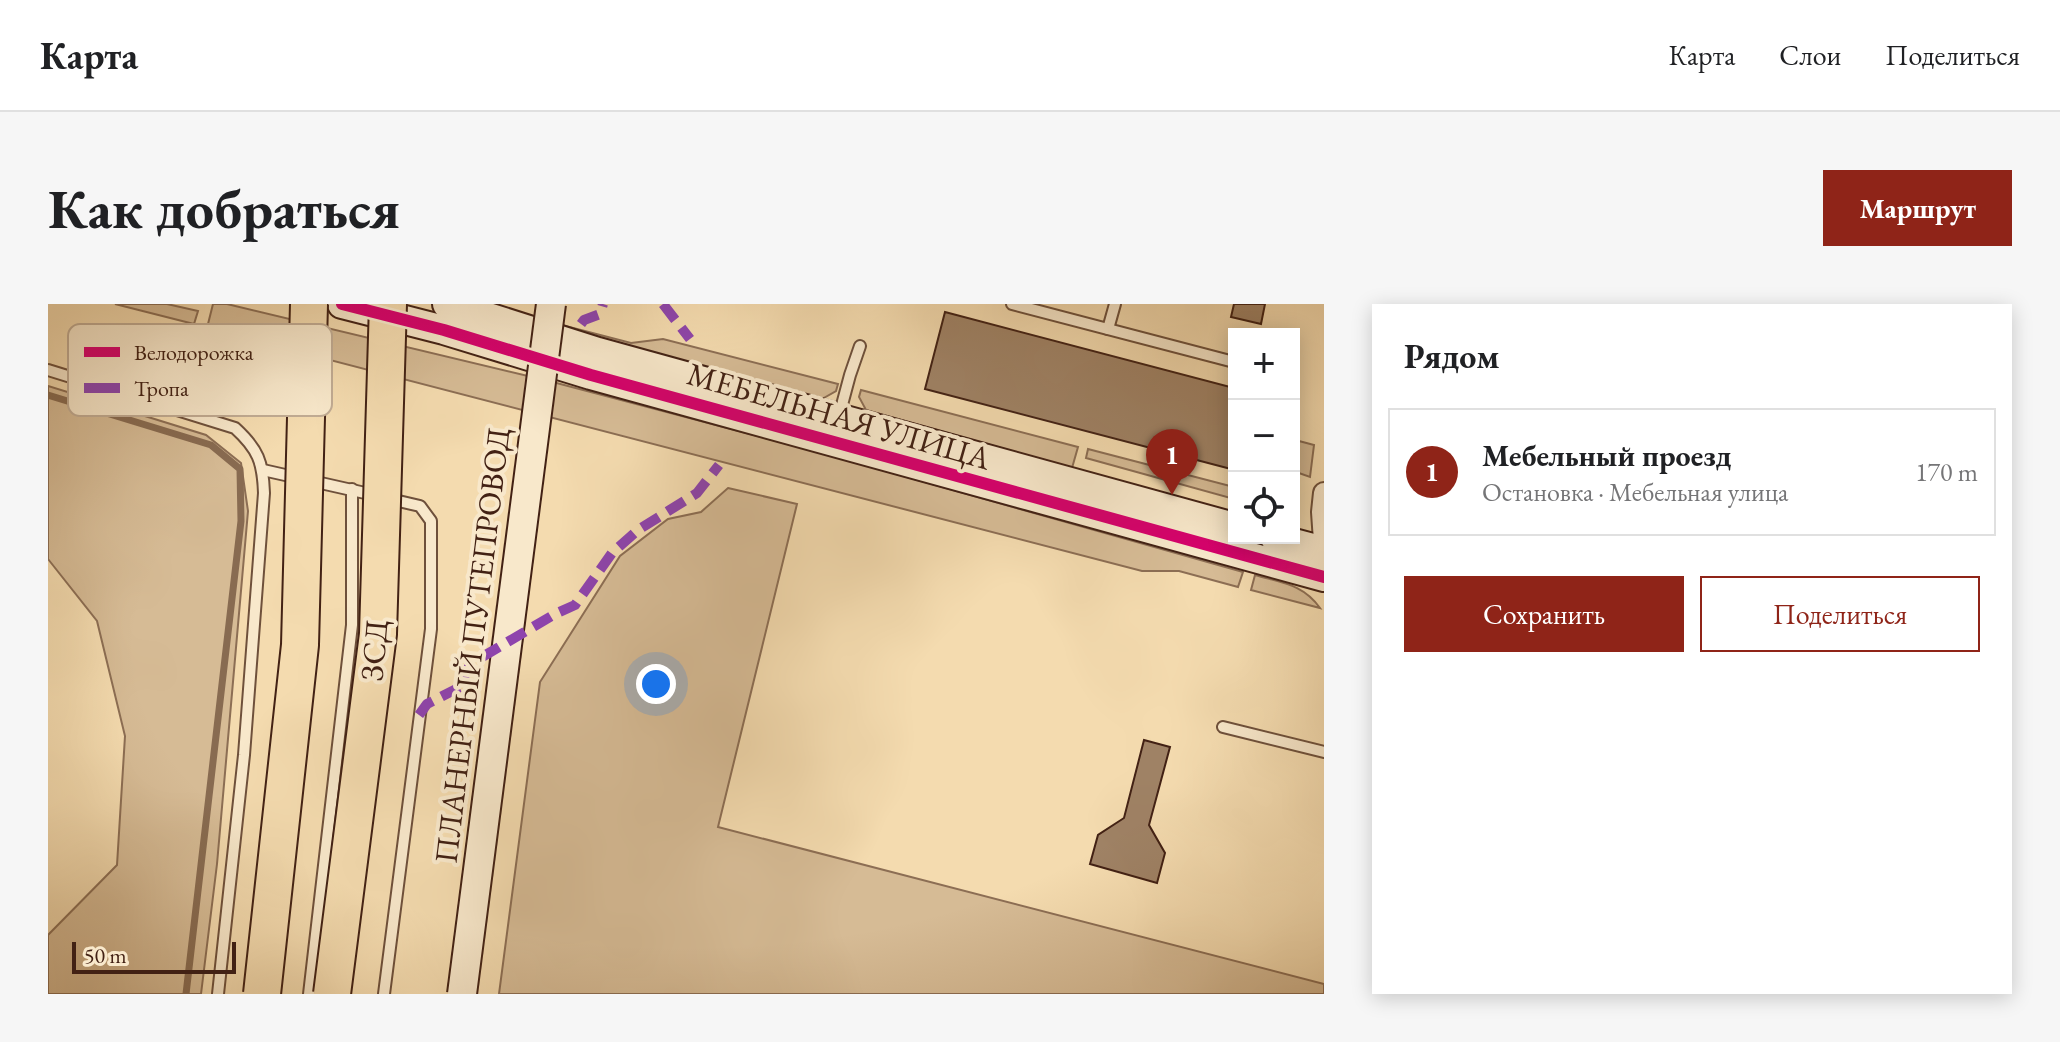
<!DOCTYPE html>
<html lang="ru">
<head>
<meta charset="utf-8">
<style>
  :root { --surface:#fff; --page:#f6f6f6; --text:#202124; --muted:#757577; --line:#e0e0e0; --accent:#8f2418 }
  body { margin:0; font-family:"EB Garamond",serif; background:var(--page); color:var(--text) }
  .controls { position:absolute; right:24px; top:24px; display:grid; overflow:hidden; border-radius:0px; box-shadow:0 4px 20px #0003 }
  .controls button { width:72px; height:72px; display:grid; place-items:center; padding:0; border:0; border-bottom:2px solid var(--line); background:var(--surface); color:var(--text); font:40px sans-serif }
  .scale { position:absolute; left:24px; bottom:20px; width:164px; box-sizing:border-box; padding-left:8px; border:4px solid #422114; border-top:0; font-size:22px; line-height:28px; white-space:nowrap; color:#422114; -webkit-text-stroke:6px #f8e8cb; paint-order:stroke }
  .you { position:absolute; left:608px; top:380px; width:28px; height:28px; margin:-20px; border:6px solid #fff; border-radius:50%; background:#1a73e8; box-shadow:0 0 0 12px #1a73e833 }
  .badge { display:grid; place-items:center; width:52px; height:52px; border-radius:50%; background:var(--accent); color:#fff; font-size:26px; font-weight:700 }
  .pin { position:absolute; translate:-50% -66px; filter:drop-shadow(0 2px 4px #0008) }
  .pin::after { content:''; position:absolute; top:42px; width:28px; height:24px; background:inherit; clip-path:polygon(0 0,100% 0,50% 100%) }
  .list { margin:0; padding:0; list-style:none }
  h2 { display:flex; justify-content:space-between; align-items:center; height:104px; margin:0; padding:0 32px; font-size:34px }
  h2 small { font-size:26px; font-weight:400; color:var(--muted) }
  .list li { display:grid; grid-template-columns:52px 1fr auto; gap:24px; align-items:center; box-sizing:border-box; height:128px; margin:0 16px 16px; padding:0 16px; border:2px solid var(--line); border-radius:0px }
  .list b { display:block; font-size:30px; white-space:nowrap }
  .list p { margin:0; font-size:26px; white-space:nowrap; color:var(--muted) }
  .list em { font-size:26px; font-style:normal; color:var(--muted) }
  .actions { display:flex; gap:16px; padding:24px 32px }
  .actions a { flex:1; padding:18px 0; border:2px solid var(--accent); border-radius:0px; text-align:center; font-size:28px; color:var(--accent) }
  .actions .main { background:var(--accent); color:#fff }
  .icon { flex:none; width:44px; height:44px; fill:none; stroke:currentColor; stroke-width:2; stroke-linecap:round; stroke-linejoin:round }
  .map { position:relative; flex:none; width:1276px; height:690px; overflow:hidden; border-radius:0px }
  header { display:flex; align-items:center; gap:48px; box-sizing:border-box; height:112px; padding:0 40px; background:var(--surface); border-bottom:2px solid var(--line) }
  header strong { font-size:38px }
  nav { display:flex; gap:44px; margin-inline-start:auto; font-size:28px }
  .intro { display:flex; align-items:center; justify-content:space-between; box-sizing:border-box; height:192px; padding:0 48px }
  h1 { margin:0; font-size:56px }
  .button { padding:20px 36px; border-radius:0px; background:var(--accent); color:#fff; font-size:28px; font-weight:700 }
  main { display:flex; gap:48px; padding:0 48px }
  aside { flex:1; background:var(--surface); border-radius:0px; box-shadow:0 4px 20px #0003 }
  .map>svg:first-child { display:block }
  .green { fill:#d6bb95; stroke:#8c6e54; stroke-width:2 }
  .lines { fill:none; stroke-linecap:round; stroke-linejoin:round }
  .stream { stroke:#886b51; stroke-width:7 }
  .building { fill:#9f8265; stroke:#422114; stroke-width:2 }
  .lane-casing { stroke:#6e503b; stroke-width:14 }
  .street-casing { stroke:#6e503b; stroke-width:24 }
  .secondary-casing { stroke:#422114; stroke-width:32 }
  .lane { stroke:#f8e8cb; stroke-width:10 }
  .street { stroke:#f8e8cb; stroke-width:20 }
  .secondary { stroke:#f8e8cb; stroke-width:28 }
  .secondary-bridge-casing { stroke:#422114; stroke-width:32; stroke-linecap:butt }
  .highway-bridge-casing { stroke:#422114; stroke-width:40; stroke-linecap:butt }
  .secondary-bridge { stroke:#f8e8cb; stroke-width:28 }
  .highway-bridge { stroke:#f4dbaf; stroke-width:36 }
  .quiet { stroke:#8e44ad; stroke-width:10; stroke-dasharray:20 10; stroke-linecap:butt }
  .cycleway-casing { stroke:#f8e8cb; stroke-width:17 }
  .cycleway { stroke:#d6006c; stroke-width:12 }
  .labels { text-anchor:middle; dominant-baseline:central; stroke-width:8; stroke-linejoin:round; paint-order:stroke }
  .street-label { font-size:32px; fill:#422114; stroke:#f8e8cb }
  .key { fill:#f8e8cb; stroke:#c1ac94; stroke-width:2 }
  .key-label { font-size:22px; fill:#422114 }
</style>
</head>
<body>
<header>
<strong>Карта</strong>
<nav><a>Карта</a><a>Слои</a><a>Поделиться</a></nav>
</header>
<div class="intro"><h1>Как добраться</h1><a class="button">Маршрут</a></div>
<main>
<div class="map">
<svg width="1276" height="690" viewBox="0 0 1276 690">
  <rect width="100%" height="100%" fill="#f4dbaf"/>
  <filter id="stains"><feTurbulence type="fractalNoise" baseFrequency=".0025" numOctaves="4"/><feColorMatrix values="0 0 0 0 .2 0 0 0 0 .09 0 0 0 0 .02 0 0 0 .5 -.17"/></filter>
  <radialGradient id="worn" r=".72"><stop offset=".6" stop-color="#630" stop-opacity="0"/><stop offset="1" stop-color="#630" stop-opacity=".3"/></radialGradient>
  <g class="green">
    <polygon points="67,0 119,0 150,7 146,20"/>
    <polygon points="165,0 179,0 501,77 781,151 1195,268 1190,283 1131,267 1094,267 159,24"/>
    <polygon points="433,0 583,39 615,35 790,80 788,87 774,95 582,43"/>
    <polygon points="0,82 158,131 193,159 200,207 169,560 153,690 0,690 0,631 69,561 77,432 49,317 0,255"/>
    <polygon points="813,86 1030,143 1024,164 818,106 811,93"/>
    <polygon points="1251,137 1266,141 1262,173 1248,168"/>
    <polygon points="1040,145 1186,183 1186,195 1038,154"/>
    <polygon points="680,184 749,200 670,523 1276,680 1276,690 451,690 492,378 572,252 620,215 653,208"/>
    <path d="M1207,271C1234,279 1255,280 1272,304L1203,286Z"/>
  </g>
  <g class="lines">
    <polyline class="stream" points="0,91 163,141 192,165 193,217 138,690"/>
  </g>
  <g class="building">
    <polygon points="1186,0 1217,0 1213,20 1183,13"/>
    <polygon points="897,8 1186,84 1186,153 1183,165 877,85"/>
    <polygon points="1096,436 1122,443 1101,521 1117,549 1109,579 1042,560 1050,531 1076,514"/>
  </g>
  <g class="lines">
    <defs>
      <g id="lane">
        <polyline points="964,0 1186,58"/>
        <polyline points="1060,25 1067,0"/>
        <path d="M0,66L187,124C210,145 215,158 216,189L196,451L170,690"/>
        <polyline points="791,112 802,71 812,42"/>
        <polyline points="215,166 326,191"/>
        <polyline points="1175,423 1276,448"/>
        <polyline points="261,690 304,321 304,185"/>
        <polyline points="336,690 383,325 383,217 372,202 342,195"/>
      </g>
      <polyline id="street" points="1276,189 1274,208 1276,237"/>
      <g id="secondary">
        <polyline points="294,0 396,26 543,71 1276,273"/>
        <polyline points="399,0 550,48 1186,223"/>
        <polyline points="1227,234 1276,247"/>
      </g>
    </defs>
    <use href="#lane" class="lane-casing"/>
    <use href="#street" class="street-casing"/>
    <use href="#secondary" class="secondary-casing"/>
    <use href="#lane" class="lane"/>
    <use href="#street" class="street"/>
    <use href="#secondary" class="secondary"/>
    <defs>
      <polyline id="secondary-bridge" points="414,690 503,0"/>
      <g id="highway-bridge">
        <polyline points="214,690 252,341 261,0"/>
        <polyline points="284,690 330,330 340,0"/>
      </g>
    </defs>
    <use href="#secondary-bridge" class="secondary-bridge-casing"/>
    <use href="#highway-bridge" class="highway-bridge-casing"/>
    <use href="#secondary-bridge" class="secondary-bridge"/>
    <use href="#highway-bridge" class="highway-bridge"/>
    <g class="quiet">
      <polyline points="615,0 642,35"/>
      <polyline points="533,20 536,16 552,10 555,0"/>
      <polyline points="371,411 379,400 414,382 418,366 429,356 507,310 527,301 564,249 590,226 649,189 671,161"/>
    </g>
    <defs>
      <polyline id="cycleway" points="294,0 396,26 543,71 1276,273"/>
    </defs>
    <use href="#cycleway" class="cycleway-casing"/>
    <use href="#cycleway" class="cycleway"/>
  </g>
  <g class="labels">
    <g class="street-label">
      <text transform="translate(791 112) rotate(16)">МЕБЕЛЬНАЯ УЛИЦА</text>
      <text transform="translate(424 341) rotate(-83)">ПЛАНЕРНЫЙ ПУТЕПРОВОД</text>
      <text transform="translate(326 346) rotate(-85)">ЗСД</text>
    </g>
  </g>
  <rect x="20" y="20" width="264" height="92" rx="12" class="key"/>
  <rect x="36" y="43" width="36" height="10" fill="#d6006c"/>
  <rect x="36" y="79" width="36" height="10" fill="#8e44ad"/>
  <g class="key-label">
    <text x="86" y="56">Велодорожка</text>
    <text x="86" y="92">Тропа</text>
  </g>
  <rect width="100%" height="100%" filter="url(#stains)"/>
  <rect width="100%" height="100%" fill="url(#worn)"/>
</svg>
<div class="controls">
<button>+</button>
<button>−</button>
<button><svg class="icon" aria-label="locate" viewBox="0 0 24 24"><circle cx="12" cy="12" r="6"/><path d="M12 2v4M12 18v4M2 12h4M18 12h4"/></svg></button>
</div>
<div class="scale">50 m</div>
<div class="you"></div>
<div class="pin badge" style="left:1124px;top:191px">1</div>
</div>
<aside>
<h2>Рядом<small></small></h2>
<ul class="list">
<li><span class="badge">1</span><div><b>Мебельный проезд</b><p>Остановка · Мебельная улица</p></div><em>170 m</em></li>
</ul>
<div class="actions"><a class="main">Сохранить</a><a>Поделиться</a></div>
</aside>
</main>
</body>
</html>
